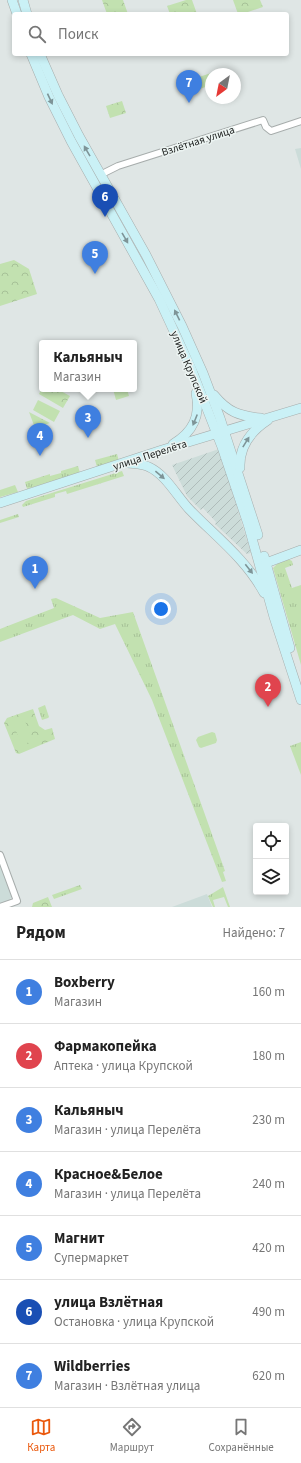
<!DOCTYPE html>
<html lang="ru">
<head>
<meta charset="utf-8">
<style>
  :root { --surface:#fff; --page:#f6f6f6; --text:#222; --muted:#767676; --line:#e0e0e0; --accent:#ea580c }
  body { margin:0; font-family:"Source Sans 3",sans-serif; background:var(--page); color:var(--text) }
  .controls { position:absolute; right:12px; bottom:12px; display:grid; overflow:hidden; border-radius:4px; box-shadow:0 2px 6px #0003 }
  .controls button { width:36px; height:36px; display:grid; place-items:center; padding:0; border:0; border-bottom:1px solid var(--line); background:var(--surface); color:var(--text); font:20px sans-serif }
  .compass { position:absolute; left:205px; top:68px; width:36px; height:36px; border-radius:50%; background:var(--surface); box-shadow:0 2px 6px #0003; rotate:212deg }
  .you { position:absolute; left:161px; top:609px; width:14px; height:14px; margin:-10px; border:3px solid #fff; border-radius:50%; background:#1a73e8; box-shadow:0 0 0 6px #1a73e833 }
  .badge { display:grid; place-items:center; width:26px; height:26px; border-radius:50%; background:var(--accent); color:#fff; font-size:13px; font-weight:700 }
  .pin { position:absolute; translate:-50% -33px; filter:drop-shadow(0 1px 2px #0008) }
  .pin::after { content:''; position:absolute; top:21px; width:14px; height:12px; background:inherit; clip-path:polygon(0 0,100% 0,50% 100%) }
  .popup { position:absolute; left:39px; top:340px; width:98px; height:52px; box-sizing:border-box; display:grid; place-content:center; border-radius:4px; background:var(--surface); filter:drop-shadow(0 1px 3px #0005); font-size:13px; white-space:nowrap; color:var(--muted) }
  .popup b { font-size:15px; color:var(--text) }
  .popup::after { content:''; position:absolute; left:50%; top:100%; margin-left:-8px; border:8px solid transparent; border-top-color:var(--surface) }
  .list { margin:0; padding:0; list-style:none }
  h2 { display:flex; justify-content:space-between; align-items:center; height:52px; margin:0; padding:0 16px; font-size:17px }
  h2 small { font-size:13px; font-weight:400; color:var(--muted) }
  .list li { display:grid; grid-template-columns:26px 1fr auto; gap:12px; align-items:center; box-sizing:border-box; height:64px; padding:0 16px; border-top:1px solid var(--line) }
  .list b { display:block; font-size:15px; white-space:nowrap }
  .list p { margin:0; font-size:13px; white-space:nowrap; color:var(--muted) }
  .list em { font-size:13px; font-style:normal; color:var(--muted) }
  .icon { flex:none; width:22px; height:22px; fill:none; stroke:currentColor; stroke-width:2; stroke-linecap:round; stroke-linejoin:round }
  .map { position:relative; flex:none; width:301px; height:907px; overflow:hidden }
  .search { position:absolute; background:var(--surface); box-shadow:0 2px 6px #0003; left:12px; right:12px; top:12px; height:44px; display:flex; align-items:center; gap:10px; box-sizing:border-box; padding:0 14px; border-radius:4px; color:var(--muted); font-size:15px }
  .sheet { height:500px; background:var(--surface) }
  nav { display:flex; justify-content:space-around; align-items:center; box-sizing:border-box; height:56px; border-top:1px solid var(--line); background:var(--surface); font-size:11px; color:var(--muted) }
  nav a { display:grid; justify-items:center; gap:2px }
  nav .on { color:var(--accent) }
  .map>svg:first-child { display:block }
  .built { fill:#ccdcd9 }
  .industrial { fill:url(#industrial-furrows) }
  .grass { fill:url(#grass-tufts) }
  .forest { fill:url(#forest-crowns) }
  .garden { fill:#c2e1b0 }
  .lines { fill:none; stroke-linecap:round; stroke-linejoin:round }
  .street-casing { stroke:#a7adac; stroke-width:8 }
  .secondary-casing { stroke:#a7adac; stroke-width:10 }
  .street { stroke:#fff; stroke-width:6 }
  .secondary { stroke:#caf1f6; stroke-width:9 }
  .oneway { fill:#7e9497 }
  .labels { text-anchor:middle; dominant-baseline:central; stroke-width:3; stroke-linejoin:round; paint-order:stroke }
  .street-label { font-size:11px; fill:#202322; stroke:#ecf4f2 }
</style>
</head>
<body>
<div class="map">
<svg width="301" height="907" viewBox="0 0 301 907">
  <defs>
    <pattern id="industrial-furrows" width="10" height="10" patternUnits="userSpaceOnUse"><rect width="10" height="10" fill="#ccdcd9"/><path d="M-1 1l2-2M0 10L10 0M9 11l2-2" fill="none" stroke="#afbcba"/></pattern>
    <pattern id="grass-tufts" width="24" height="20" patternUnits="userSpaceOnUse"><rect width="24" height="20" fill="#c2e1b0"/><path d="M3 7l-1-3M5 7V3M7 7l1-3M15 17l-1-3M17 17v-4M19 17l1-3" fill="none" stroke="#a6c197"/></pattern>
    <pattern id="forest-crowns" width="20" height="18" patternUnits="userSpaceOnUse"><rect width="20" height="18" fill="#c2e1b0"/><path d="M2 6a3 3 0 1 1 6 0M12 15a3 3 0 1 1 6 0" fill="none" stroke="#a6c197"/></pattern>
  </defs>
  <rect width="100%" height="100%" fill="#dfe6e5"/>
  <g class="built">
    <polygon points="301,148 301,169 295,149"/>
    <polygon points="0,863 12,895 10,900 0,903"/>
    <polygon points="207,894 212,907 172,907"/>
  </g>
  <polygon class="industrial" points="219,449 251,553 247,554 215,524 216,522 203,508 201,510 187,496 172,465"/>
  <g class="grass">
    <polygon points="117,454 119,461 97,467 95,460"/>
    <polygon points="78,466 80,473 27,489 25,482 50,474 50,476 61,473 61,471"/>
    <polygon points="122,471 124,476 67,494 66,491 55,494 55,497 23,507 22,505 26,501"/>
    <polygon points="15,485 18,492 0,497 0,490"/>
    <polygon points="18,514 19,517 0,523 0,520"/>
    <polygon points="288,559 292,561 293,565 285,568 292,588 301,585 301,665 273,568 278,563"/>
    <polygon points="56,598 100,618 133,612 225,871 223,872 226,881 222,882 152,700 115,624 100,629 73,615 0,642 0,629 54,608 51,599"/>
    <polygon points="45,705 49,717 48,718 42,720 38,708"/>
    <polygon points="301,742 301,775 290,746"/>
    <polygon points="80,885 82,889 54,899 52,895"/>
    <polygon points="223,887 230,907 228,907 224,897 213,900 215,907 213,907 208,896"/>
  </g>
  <g class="forest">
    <polygon points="102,0 123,0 128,14 107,14"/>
    <polygon points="186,0 192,0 197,14 170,14 167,6"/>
    <polygon points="233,0 260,0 263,7 242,14 238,14"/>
    <polygon points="122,101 126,113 110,118 106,106"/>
    <polygon points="14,260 29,269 37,294 0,306 0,264"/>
    <polygon points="42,388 57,389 70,396 63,408 39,394"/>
    <polygon points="29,412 50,423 35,428"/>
    <polygon points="33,709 39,726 45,730 52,728 55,739 19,754 16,753 4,723 7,718"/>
    <polygon points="48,897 52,907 32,907 33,903"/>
  </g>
  <g class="garden">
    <polygon points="211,73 211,85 197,90 193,79"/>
    <polygon points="113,389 127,389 129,396 116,400"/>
    <polygon points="38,400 60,411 54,422 33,410"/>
    <polygon points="25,721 33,741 21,745 14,725"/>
    <polygon points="212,732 215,733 217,740 216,743 201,748 199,747 196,740 198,737"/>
  </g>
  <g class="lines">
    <defs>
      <g id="street">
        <polyline points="100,175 118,166 263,120 266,127 271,131 301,121"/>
        <polyline points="0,855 17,901 0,907"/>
      </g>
      <g id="secondary">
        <polyline points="12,0 17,14"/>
        <polyline points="23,0 27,14"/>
        <polyline points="31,54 49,97 71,141 159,299 191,368 222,447 248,524 274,617 301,700"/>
        <polyline points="40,54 58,95 79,136 146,255 182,326 203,373 220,418 258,535"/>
        <path d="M214,395C228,412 239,416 261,418"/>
        <path d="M173,444C193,432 201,416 196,393"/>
        <path d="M128,463C135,464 143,464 149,467C166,475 176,495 189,509C215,536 246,559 264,593"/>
        <path d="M240,468C239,447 251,431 268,420"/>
        <polyline points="0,503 162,450 301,408"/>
        <polyline points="264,556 290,648"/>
        <polyline points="266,563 301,550"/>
      </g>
    </defs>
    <use href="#street" class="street-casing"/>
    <use href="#secondary" class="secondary-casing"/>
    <use href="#street" class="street"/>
    <use href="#secondary" class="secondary"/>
  </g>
  <defs><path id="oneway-solid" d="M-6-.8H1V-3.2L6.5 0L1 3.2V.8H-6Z"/></defs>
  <g class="oneway">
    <use href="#oneway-solid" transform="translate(50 99) rotate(65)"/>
    <use href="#oneway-solid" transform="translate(87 151) rotate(-120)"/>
    <use href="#oneway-solid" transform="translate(125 238) rotate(60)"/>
    <use href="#oneway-solid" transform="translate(177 315) rotate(-116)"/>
    <use href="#oneway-solid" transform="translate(195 420) rotate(112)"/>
    <use href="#oneway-solid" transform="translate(246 442) rotate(-58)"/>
    <use href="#oneway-solid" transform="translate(160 475) rotate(40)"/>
    <use href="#oneway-solid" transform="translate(249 569) rotate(52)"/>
  </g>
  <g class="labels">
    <g class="street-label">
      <text transform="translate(198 141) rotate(-18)">Взлётная улица</text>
      <text transform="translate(189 367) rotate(67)">улица Крупской</text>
      <text transform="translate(150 455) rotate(-18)">улица Перелёта</text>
    </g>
  </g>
</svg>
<div class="controls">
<button><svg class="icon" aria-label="locate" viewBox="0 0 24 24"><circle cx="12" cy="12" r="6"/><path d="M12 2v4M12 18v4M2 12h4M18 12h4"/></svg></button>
<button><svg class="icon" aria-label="layers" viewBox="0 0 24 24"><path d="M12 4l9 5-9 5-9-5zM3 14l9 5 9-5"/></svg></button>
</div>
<svg class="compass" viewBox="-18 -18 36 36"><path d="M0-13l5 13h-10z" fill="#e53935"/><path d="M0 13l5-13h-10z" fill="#767676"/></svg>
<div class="you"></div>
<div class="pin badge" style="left:35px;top:589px;background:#3f7fe0">1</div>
<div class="pin badge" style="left:268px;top:707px;background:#e0444e">2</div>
<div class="pin badge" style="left:88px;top:438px;background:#3f7fe0">3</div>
<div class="popup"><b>Кальяныч</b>Магазин</div>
<div class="pin badge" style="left:40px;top:456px;background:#3f7fe0">4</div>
<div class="pin badge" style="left:95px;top:274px;background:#3f7fe0">5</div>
<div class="pin badge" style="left:105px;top:217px;background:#1a4fb4">6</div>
<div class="pin badge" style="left:189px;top:103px;background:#3f7fe0">7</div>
<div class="search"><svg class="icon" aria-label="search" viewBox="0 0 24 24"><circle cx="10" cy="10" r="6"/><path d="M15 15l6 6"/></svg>Поиск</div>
</div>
<section class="sheet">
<h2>Рядом<small>Найдено: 7</small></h2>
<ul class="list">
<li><span class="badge" style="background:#3f7fe0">1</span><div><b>Boxberry</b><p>Магазин</p></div><em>160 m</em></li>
<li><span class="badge" style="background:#e0444e">2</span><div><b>Фармакопейка</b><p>Аптека · улица Крупской</p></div><em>180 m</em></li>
<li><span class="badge" style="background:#3f7fe0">3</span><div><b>Кальяныч</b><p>Магазин · улица Перелёта</p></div><em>230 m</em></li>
<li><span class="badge" style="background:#3f7fe0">4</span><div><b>Красное&amp;Белое</b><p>Магазин · улица Перелёта</p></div><em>240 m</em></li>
<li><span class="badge" style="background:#3f7fe0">5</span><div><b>Магнит</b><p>Супермаркет</p></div><em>420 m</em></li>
<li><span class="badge" style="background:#1a4fb4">6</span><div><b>улица Взлётная</b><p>Остановка · улица Крупской</p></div><em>490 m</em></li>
<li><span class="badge" style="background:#3f7fe0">7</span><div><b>Wildberries</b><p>Магазин · Взлётная улица</p></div><em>620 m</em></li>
</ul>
</section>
<nav>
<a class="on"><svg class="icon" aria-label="map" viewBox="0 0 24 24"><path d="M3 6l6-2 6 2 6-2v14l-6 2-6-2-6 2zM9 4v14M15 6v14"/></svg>Карта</a>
<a><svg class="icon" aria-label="directions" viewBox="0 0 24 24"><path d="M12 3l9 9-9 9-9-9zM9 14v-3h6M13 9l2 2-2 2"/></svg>Маршрут</a>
<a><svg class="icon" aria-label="saved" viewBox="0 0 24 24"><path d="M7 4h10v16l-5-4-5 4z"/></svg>Сохранённые</a>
</nav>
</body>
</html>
